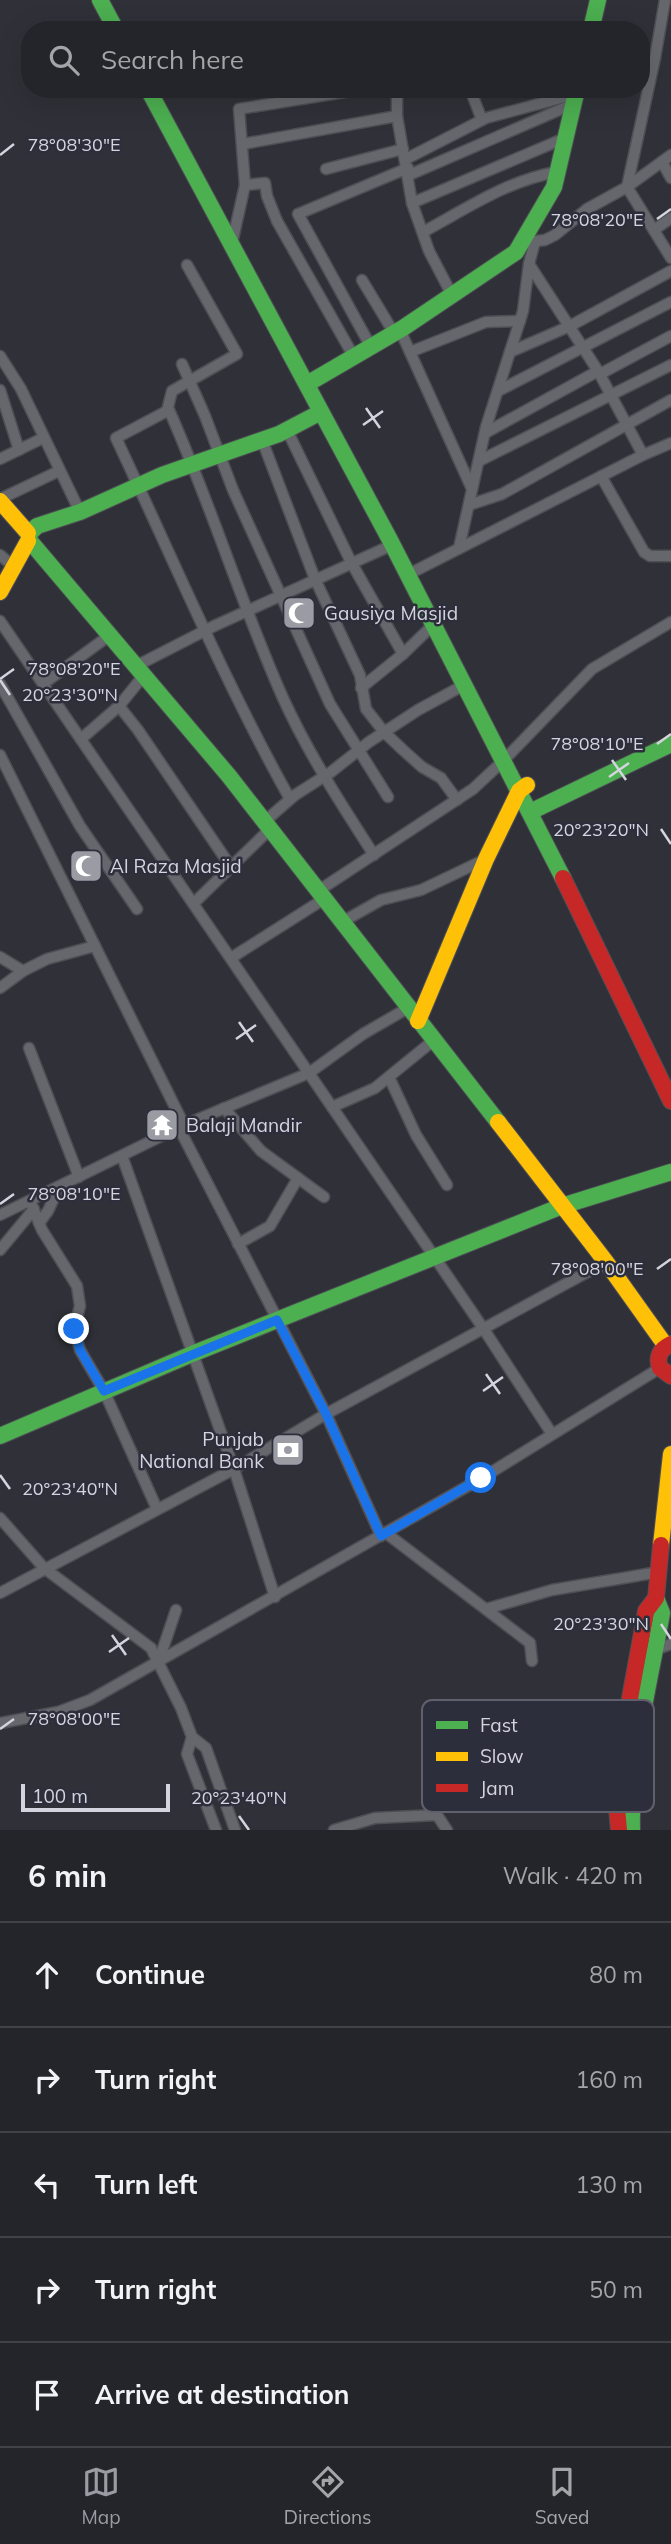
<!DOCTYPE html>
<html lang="en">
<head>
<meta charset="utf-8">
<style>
  :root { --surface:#24252a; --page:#303136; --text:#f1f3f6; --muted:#a3a5a8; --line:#414247; --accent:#9a9ba3 }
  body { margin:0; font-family:Mulish,sans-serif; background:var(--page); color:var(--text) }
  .scale { position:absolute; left:21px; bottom:18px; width:149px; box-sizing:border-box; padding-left:7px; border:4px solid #d3d4dd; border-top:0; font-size:19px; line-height:24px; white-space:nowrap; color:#d3d4dd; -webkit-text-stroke:5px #2d2e3c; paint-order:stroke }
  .stop { position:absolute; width:21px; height:21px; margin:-16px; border:5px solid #1a73e8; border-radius:50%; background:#fff }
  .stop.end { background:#1a73e8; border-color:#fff; box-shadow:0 2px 7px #0008 }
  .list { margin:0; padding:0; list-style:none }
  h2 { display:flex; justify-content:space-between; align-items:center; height:91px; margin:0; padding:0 28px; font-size:30px }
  h2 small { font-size:23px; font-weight:400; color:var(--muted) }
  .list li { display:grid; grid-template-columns:46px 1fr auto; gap:21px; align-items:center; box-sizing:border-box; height:105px; padding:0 28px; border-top:2px solid var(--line) }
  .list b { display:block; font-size:26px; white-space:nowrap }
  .list em { font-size:23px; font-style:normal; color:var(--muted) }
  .icon { flex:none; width:38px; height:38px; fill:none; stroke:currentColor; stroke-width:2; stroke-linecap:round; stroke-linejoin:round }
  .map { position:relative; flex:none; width:671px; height:1830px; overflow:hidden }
  .search { position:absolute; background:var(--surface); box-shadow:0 7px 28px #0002; left:21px; right:21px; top:21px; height:77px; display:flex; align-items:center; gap:18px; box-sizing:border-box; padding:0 24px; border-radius:28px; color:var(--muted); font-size:26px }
  .sheet { height:616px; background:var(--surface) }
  nav { display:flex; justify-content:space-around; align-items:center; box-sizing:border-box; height:98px; border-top:2px solid var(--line); background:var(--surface); font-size:19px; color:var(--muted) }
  nav a { display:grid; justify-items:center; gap:4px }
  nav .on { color:var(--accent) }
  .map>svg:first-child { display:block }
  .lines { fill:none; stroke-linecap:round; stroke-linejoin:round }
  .street-casing { stroke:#4e4e55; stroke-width:13 }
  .fast-casing { stroke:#4e4e55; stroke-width:18 }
  .slow-casing { stroke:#4e4e55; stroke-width:18 }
  .jam-casing { stroke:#4e4e55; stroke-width:18 }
  .street { stroke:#66676c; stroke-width:10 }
  .fast { stroke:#4caf50; stroke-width:16 }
  .slow { stroke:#ffc107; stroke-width:16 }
  .jam { stroke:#c62828; stroke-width:16 }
  .route { stroke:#1a73e8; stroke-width:9 }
  .ticks { fill:none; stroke:#d3d4dd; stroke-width:2.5 }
  .labels { text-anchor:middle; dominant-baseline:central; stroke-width:5; stroke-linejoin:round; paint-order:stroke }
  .poi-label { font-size:19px; fill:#d3d4dd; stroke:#2d2e3c; text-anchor:start }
  .key { fill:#2d2e3c; stroke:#5f606c; stroke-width:2 }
  .key-label { font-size:19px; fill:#d3d4dd }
  .ticks-label { font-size:18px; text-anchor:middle; fill:#d3d4dd; stroke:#2d2e3c; stroke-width:5; stroke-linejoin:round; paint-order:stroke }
</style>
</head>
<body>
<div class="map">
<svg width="671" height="1830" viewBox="0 0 671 1830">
  <rect width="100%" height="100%" fill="#303138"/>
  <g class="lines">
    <defs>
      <g id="street">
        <polyline points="665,0 655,58 627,187 671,258"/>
        <polyline points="397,89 397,116 412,203 429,251 452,295"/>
        <polyline points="470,89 482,120"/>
        <polyline points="243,144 397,116"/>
        <polyline points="406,159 486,118 576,94"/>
        <polyline points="662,162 671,178"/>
        <polyline points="326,169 403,149"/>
        <polyline points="409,175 573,104"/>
        <polyline points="245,185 265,183 267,196 277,221 354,357"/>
        <polyline points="412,203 565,138"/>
        <polyline points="654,230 671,218"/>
        <path d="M423,232C466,209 508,180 557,172"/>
        <polyline points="529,242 545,240 555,235 587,209 627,187 671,155"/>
        <polyline points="232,243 245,185 239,109 363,89"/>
        <polyline points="529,264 598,371 643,455"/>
        <polyline points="362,280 394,333"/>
        <polyline points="400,330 472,489"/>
        <polyline points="371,347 298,214 408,168"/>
        <polyline points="410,352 486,322 520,321"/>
        <polyline points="510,352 570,326 671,271"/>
        <polyline points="0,356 21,389 80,512"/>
        <polyline points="182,364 205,416 233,490 330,704 388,797"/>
        <polyline points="600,374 671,336"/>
        <polyline points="0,390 19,450"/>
        <polyline points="498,391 671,302"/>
        <polyline points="167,411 172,391 237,354 187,265"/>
        <polyline points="287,430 351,562 403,654"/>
        <polyline points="485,433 598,371"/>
        <polyline points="262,440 315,579 360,675 366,709 384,732 403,750 422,767 441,778 457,800"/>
        <polyline points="0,459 43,438"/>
        <polyline points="479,461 671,365"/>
        <polyline points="601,476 644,552 650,556 671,556"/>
        <polyline points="0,499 59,471"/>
        <polyline points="469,505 502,494 671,400"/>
        <polyline points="459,548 486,427 523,311 529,264 535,241"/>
        <polyline points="0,555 13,566"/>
        <polyline points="407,575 643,455 671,443"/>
        <polyline points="0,621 483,1328 552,1434"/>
        <polyline points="136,666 214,626 392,545"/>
        <polyline points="0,684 80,826 137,909"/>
        <polyline points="43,684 110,635"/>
        <polyline points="361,688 403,654 433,625"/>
        <polyline points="119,706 138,730 231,867"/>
        <polyline points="81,739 119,706 144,675"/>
        <polyline points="0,755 184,1125"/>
        <path d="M290,799C225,683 173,559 116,438L169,410C211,504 241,604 283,698C308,753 341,804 374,855"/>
        <polyline points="264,822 295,795 331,772 369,742 418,710 464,685"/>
        <polyline points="318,891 473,789 503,761 592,669 671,622"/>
        <polyline points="194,903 270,829"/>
        <polyline points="342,922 381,900 421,890 486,859"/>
        <polyline points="0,957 23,971 47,959 95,946"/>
        <polyline points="231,958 324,899"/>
        <polyline points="0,988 23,971"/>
        <polyline points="29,1048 79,1177"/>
        <polyline points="389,1077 416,1135 447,1185"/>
        <polyline points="332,1107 375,1088 434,1040"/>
        <polyline points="224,1108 261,1151 324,1197"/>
        <polyline points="179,1128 326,1414 381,1536"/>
        <polyline points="122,1156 234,1469 275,1597"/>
        <polyline points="30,1201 42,1230 77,1286 80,1306 74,1329 80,1350 104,1391 157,1509"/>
        <polyline points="0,1215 184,1125 309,1073 363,1034 408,1008"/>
        <polyline points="39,1223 48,1211 59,1187"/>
        <polyline points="238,1244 270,1226 298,1178"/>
        <polyline points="0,1250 34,1209"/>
        <polyline points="0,1518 44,1568 151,1648 181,1708 192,1737 206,1748 235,1830"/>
        <polyline points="386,1533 530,1643 532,1661"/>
        <polyline points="0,1593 234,1469 326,1414 606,1262"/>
        <polyline points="486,1609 552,1590 659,1572"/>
        <polyline points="651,1651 671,1644"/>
        <polyline points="158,1663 176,1610"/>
        <polyline points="0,1723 58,1712 90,1700 482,1478 660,1368"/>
        <polyline points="192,1737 187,1754 216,1830"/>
        <polyline points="334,1830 375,1818 437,1815 447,1830"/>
      </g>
      <g id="fast">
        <polyline points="100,0 116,30"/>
        <polyline points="591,30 598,0"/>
        <polyline points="148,89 390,540 563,878"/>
        <polyline points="307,384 403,328 516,252 554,187 577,89"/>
        <polyline points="29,534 37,526 80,512 162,475 279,434 321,412"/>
        <polyline points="29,540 229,776 498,1122"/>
        <polyline points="530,812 671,744"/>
        <polyline points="0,1436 192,1354 562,1206 671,1172"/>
        <path d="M632,1830C630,1756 649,1686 662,1613L656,1598"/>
      </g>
      <g id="slow">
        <polyline points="0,501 28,533"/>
        <polyline points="0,592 28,541"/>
        <polyline points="418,1021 486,859 519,791 527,785"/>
        <polyline points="498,1122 606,1262 666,1346"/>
        <polyline points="661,1545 671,1454"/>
      </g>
      <g id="jam">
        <polyline points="563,878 671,1101"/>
        <path d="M671,1344C660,1349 656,1357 660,1368L671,1376"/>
        <polyline points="619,1830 615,1787 617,1769 646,1611 656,1598 661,1545"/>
      </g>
    </defs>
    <use href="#street" class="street-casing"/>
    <use href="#fast" class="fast-casing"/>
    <use href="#slow" class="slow-casing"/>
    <use href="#jam" class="jam-casing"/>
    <use href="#street" class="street"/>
    <use href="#fast" class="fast"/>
    <use href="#slow" class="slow"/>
    <use href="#jam" class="jam"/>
  </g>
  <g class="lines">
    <polyline class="route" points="74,1329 80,1350 104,1391 277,1320 326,1414 381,1536 481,1478"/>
  </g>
  <path class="ticks" d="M0,155L14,144M657,219L671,209M366,408L380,428M363,425L383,411M0,679L14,669M0,680L10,695M657,744L671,734M612,760L626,780M609,777L629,763M661,829L671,844M239,1022L253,1042M236,1039L256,1025M0,1204L14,1194M657,1269L671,1259M486,1374L500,1394M483,1391L503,1377M0,1475L10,1489M661,1624L671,1639M112,1635L126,1655M109,1652L129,1638M0,1729L14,1719M239,1816L249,1830"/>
  <defs>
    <symbol id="mosque-square" viewBox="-11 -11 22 22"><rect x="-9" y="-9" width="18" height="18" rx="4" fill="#9a9ba3" stroke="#2d2e3c"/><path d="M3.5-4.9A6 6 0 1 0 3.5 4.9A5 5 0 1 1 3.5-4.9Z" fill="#fff"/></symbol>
    <symbol id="temple-square" viewBox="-11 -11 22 22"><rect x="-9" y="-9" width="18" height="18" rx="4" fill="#9a9ba3" stroke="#2d2e3c"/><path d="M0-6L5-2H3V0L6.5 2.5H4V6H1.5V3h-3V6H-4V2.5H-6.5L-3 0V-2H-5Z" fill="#fff"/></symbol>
    <symbol id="bank-square" viewBox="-11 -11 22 22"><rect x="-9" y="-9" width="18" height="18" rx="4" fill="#9a9ba3" stroke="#2d2e3c"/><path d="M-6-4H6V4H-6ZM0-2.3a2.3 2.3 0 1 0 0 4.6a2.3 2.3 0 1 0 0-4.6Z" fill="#fff"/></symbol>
  </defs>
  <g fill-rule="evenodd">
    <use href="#mosque-square" x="280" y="594" width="38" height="38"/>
    <use href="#mosque-square" x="67" y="847" width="38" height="38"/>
    <use href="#temple-square" x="143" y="1106" width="38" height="38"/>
    <use href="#bank-square" x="269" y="1431" width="38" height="38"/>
  </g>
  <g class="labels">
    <g class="poi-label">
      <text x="324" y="613">Gausiya Masjid</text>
      <text x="110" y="866">Al Raza Masjid</text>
      <text x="186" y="1125">Balaji Mandir</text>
      <text x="264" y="1439" text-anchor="end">Punjab<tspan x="264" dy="22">National Bank</tspan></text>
    </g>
  </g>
  <rect x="422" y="1700" width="232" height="112" rx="10" class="key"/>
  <rect x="436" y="1721" width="32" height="8" fill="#4caf50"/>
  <rect x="436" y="1752" width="32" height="9" fill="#ffc107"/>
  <rect x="436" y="1784" width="32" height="8" fill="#c62828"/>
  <g class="key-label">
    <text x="480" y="1732">Fast</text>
    <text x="480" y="1763">Slow</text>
    <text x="480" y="1795">Jam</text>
  </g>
  <g class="ticks-label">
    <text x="74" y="151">78°08'30"E</text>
    <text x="597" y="226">78°08'20"E</text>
    <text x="74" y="675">78°08'20"E</text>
    <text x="70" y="701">20°23'30"N</text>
    <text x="597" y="750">78°08'10"E</text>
    <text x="601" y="836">20°23'20"N</text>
    <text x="74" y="1200">78°08'10"E</text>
    <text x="597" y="1275">78°08'00"E</text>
    <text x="70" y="1495">20°23'40"N</text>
    <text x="601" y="1630">20°23'30"N</text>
    <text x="74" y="1725">78°08'00"E</text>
    <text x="239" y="1804">20°23'40"N</text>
  </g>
</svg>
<div class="scale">100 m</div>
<div class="stop" style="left:481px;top:1478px"></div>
<div class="stop end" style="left:74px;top:1329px"></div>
<div class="search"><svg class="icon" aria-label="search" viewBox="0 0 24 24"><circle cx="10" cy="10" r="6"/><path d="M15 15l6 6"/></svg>Search here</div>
</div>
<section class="sheet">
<h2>6 min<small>Walk · 420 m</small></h2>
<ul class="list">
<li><svg class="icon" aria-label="ahead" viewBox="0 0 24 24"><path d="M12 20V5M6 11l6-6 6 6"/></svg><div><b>Continue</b></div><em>80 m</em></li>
<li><svg class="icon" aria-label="right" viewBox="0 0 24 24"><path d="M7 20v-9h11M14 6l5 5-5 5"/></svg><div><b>Turn right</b></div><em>160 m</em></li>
<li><svg class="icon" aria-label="left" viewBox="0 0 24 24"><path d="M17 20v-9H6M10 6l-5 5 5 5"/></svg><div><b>Turn left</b></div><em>130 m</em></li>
<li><svg class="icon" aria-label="right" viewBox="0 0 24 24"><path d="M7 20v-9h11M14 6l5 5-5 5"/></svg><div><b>Turn right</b></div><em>50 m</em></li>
<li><svg class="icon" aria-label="arrive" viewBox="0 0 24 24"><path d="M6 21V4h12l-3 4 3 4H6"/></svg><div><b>Arrive at destination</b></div></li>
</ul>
</section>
<nav>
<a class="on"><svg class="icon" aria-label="map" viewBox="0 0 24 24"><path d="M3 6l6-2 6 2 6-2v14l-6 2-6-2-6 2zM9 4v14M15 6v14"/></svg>Map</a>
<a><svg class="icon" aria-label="directions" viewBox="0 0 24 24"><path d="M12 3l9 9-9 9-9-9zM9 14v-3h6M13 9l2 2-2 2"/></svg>Directions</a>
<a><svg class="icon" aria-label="saved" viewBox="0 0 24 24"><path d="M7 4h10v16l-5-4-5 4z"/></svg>Saved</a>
</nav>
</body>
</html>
